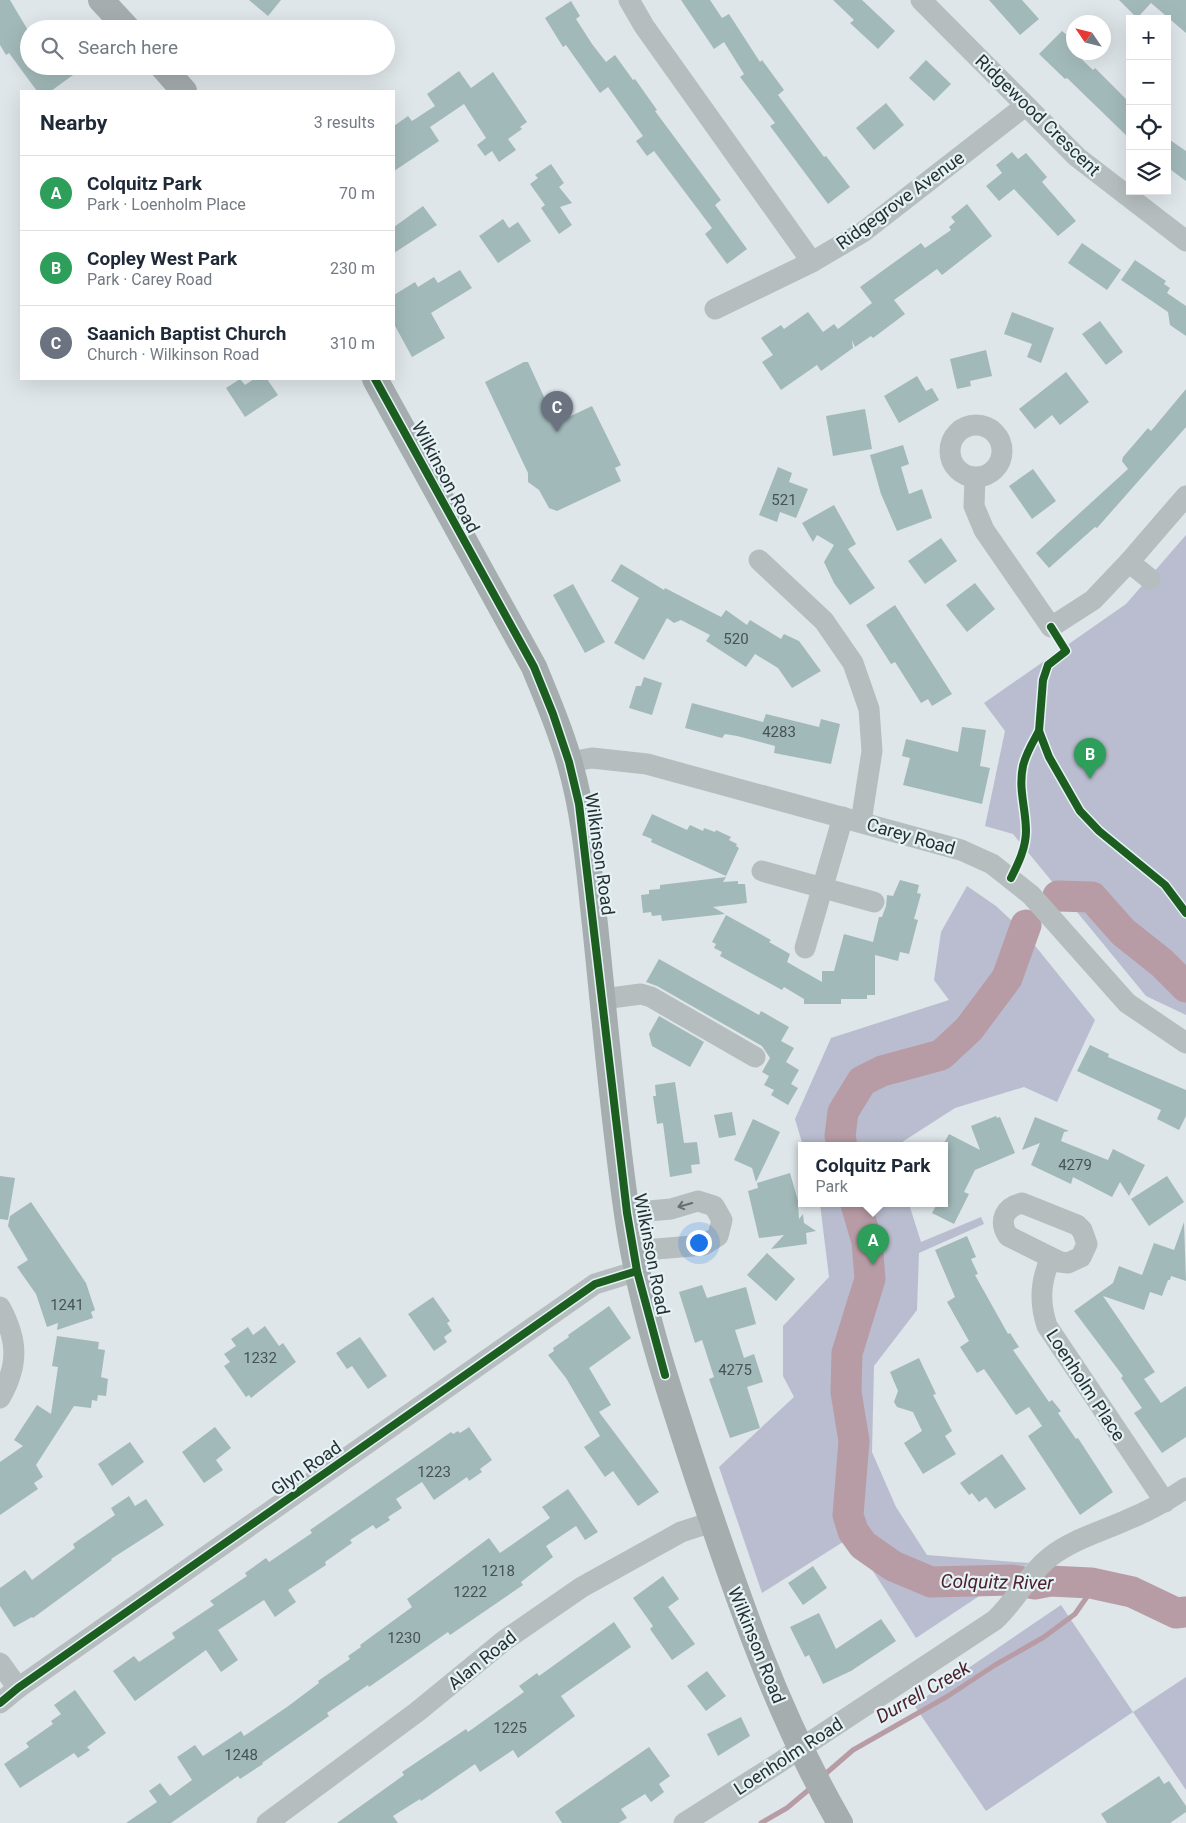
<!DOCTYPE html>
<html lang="en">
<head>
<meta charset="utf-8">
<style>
  :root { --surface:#fff; --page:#f6f6f7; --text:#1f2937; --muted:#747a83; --line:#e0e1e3; --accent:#677072 }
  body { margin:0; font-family:Roboto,sans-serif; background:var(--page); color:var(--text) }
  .controls { position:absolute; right:15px; top:15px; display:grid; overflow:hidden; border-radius:0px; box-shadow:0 5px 20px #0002 }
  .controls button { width:45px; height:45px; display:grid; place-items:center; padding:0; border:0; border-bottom:1px solid var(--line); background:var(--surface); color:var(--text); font:25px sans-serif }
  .compass { position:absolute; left:1066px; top:15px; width:45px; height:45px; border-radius:50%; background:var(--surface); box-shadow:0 5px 20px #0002; rotate:305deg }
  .you { position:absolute; left:698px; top:1242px; width:18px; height:18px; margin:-12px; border:4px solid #fff; border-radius:50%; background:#1a73e8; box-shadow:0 0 0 8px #1a73e833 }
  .badge { display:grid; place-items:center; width:32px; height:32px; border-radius:50%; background:var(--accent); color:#fff; font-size:16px; font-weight:700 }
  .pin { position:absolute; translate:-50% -41px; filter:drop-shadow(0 1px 2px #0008) }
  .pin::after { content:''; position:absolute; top:26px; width:18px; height:15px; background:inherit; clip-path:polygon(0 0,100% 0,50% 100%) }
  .popup { position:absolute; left:798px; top:1142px; width:150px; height:65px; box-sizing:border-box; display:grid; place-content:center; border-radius:0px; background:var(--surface); filter:drop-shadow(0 1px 4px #0005); font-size:16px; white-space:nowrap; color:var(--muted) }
  .popup b { font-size:19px; color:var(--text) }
  .popup::after { content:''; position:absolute; left:50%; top:100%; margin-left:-10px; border:10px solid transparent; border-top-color:var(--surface) }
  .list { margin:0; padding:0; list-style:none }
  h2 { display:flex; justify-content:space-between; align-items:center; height:65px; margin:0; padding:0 20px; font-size:21px }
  h2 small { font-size:16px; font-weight:400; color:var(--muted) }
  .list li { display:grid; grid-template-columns:32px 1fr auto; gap:15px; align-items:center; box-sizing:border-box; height:75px; padding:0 20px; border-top:1px solid var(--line) }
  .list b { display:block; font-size:19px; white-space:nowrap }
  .list p { margin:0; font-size:16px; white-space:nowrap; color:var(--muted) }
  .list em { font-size:16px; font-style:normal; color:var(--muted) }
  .icon { flex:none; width:28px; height:28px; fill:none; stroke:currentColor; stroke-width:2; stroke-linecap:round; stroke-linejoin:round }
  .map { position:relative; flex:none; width:1186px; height:1823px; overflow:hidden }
  .search { position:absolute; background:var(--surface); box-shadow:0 5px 20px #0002; left:20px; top:20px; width:375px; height:55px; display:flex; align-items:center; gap:12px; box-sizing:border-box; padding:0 18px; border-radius:28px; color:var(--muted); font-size:19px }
  .panel { position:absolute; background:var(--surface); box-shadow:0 5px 20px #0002; left:20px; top:90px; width:375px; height:290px; border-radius:0px }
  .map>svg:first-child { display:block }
  .green { fill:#babdcf }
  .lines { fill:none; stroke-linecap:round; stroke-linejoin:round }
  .stream { stroke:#b89ca5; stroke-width:5 }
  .river { stroke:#b89ca5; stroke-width:31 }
  .building { fill:#a2b9ba }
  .minor { stroke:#b5bdbf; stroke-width:21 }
  .major { stroke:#a5adaf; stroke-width:26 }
  .cycleway-casing { stroke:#e5f2f6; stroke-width:11 }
  .cycleway { stroke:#1b5e20; stroke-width:8 }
  .oneway { stroke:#677071 }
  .labels { text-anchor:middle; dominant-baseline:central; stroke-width:4.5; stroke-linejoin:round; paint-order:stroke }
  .number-label { font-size:15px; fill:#465354 }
  .street-label { font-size:18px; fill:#273132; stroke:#e5f2f6 }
  .water-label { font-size:19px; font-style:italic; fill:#4d222c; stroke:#e5f2f6 }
</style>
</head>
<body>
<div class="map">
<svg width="1186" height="1823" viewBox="0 0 1186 1823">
  <rect width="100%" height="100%" fill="#dee6e9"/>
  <g class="green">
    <polygon points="1186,535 1186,1015 1146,996 1013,834 985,826 1005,731 984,703 1126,604"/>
    <polygon points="967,886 996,906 1024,932 1095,1020 1057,1102 1024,1087 955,1108 896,1146 803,1146 795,1119 831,1038 949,1000 934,980 941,932"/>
    <polygon points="820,1204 909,1204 921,1242 981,1217 984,1224 919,1253 917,1310 874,1366 872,1452 896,1507 927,1555 1029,1563 916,1638 851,1537 762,1593 719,1467 794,1397 783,1376 783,1326 829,1277"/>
    <polygon points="1061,1605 1133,1712 986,1811 914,1705"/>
    <polygon points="1186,1677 1186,1790 1133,1712"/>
  </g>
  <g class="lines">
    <g class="stream">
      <polyline points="823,1776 853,1750 948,1696 995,1665 1044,1637 1075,1614 1096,1584"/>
      <polyline points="761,1823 787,1808 812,1787"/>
    </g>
    <g class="river">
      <polyline points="1058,896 1092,897 1123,932 1162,963 1186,987"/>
      <polyline points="842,1146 840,1136 843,1112 862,1081 882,1071 941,1055 969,1029 1007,978 1026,925"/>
      <polyline points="856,1204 867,1242 870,1279 847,1353 846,1392 854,1441 848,1515 853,1531 863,1545 893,1566 931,1582 1012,1580 1035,1584 1050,1581 1091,1583 1132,1592 1176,1613 1186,1612"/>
    </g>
  </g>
  <g class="building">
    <polygon points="0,0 10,0 29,32 29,66 66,66 73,75 51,91 37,91 9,53 6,55 0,45"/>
    <polygon points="249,0 281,0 268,16"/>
    <polygon points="681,0 710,0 722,18 729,14 760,62 762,60 784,90 778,95 824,157 826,156 850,187 828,204 770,126 775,123 740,77 744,74 724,42 714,49"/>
    <polygon points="833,0 862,0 895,31 878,49 850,23 854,20"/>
    <polygon points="989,0 1022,0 1039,19 1020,35"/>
    <polygon points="1119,0 1186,0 1186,33 1151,3 1137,18"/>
    <polygon points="571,1 580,16 576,19 592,44 606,62 615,55 633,80 635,79 657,110 655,111 721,200 715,205 747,249 727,264 705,234 712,228 654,151 647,156 636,141 643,136 608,87 600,93 566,45 563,47 545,18"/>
    <polygon points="1062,31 1074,41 1074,52 1093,70 1095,68 1130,103 1130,139 1067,78 1065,79 1039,54"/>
    <polygon points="926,60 951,84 934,101 909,78"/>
    <polygon points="459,71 471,88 493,72 527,122 520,127 522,129 508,139 516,150 499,162 492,151 485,156 477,145 486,138 464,104 430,127 439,141 394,171 394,126 408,116 412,121 435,106 427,94"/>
    <polygon points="886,103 904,125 874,150 856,128"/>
    <polygon points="1167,138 1186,151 1186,181 1167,167"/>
    <polygon points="1012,152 1018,159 1026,153 1047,177 1042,182 1076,221 1058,236 1014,189 999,201 986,186 1002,173 996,165"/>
    <polygon points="551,164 564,183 559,187 572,203 560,207 572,225 559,234 541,208 545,205 530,184 538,178 535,175"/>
    <polygon points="967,204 992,236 942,275 937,269 894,300 905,314 873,338 871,336 855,347 852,340 853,348 821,371 817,365 781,390 762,362 773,355 761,338 781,325 784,329 808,312 823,332 834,324 838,329 872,303 860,287 921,243 925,248 951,230 949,227 955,222 951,217"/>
    <polygon points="423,206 437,225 394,253 394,227"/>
    <polygon points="503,219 509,228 518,222 531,241 498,263 479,236"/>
    <polygon points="1082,243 1121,270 1107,290 1068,263"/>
    <polygon points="1135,260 1166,281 1164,284 1170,288 1167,293 1186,306 1186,336 1170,325 1168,312 1121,280"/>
    <polygon points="460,270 472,288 431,313 445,338 412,357 394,324 394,295 415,282 418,287 434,277 438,283"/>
    <polygon points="1012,312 1054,328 1041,363 1027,357 1032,344 1004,334"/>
    <polygon points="1100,321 1123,352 1106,365 1082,334"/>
    <polygon points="986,350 992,376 970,381 971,386 957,389 950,359"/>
    <polygon points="524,362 528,362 556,423 592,406 621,465 615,468 621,481 557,511 549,508 539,490 528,482 528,473 485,382"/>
    <polygon points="1066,372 1089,402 1060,425 1052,415 1035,429 1019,409"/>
    <polygon points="917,376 926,391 932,388 939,400 899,423 884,396"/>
    <polygon points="240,379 245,385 254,379 267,379 278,395 245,417 226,388"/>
    <polygon points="1186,389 1186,427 1097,528 1095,527 1049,568 1036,553 1128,469 1122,461 1123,457 1148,428 1151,431"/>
    <polygon points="865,409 872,449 833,456 826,416"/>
    <polygon points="903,445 909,464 901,467 909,494 922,489 932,518 897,531 881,494 870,455"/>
    <polygon points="778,467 792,473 789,482 808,489 796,518 780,512 777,522 759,515"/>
    <polygon points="1033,469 1056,501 1032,519 1009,486"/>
    <polygon points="834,505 856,544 848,549 875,588 850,605 834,583 824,562 834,545 817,535 813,542 802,523"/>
    <polygon points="941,538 957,561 925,584 908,561"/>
    <polygon points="621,564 664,590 665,588 721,617 726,610 747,625 750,620 781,639 784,634 799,641 821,671 792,688 778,668 755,654 746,667 706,641 710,635 681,620 674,623 667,618 644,660 614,643 639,598 611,581"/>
    <polygon points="975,583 995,609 967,632 946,605"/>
    <polygon points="573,584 605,642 585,653 553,595"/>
    <polygon points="895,605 952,694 932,706 928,699 921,703 895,662 891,664 866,625"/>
    <polygon points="644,677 662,683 652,715 629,708 636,686 641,686"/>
    <polygon points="692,703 763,722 766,714 819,727 821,719 840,724 831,764 774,753 775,746 737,736 725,734 722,738 685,728"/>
    <polygon points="962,727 986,730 980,766 990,768 982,804 903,785 910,758 902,756 906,739 958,752"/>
    <polygon points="652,814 687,830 690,825 703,831 704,828 715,832 716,830 731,837 729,840 737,844 736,846 739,848 726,876 651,842 652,839 642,835"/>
    <polygon points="726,877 723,882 738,881 738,884 745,884 747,903 713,907 725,914 662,921 661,915 652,916 651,912 643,913 641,895 649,894 649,890 660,889 660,885"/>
    <polygon points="900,880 919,885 917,893 921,894 914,919 918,920 909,954 900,952 898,961 875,955 875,995 867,995 867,999 841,999 841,1004 804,1004 804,999 784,987 782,990 720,956 722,952 714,948 716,944 712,942 726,915 771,940 769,942 790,954 787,962 822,982 822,971 834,971 844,934 873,942 879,917 882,917 886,906 887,895 893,896"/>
    <polygon points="659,959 759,1015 761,1011 789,1027 781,1041 794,1048 786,1062 799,1070 791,1084 798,1088 788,1105 771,1095 774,1090 764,1085 769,1076 762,1072 770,1058 762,1046 657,986 646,982"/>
    <polygon points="659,1016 704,1042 690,1067 652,1046 649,1034"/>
    <polygon points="1090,1045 1109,1054 1108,1057 1186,1090 1186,1116 1179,1130 1157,1119 1161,1110 1077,1071"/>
    <polygon points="675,1082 684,1143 697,1142 700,1164 691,1165 692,1173 670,1177 663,1123 657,1124 653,1096 656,1096 655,1085"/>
    <polygon points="732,1112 736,1135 719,1138 714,1115"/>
    <polygon points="996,1116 997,1118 1000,1117 1015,1153 975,1170 964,1192 969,1194 954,1224 932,1213 937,1204 944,1204 944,1143 949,1134 980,1150 971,1126"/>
    <polygon points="1035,1117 1069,1131 1064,1132 1061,1141 1108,1160 1113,1149 1145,1165 1129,1196 1120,1182 1112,1197 1073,1177 1071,1184 1031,1165 1040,1143 1022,1150"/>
    <polygon points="753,1119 780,1132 756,1182 752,1168 734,1160"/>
    <polygon points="790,1173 798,1201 799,1219 803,1214 804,1223 816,1231 806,1233 807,1244 771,1249 784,1235 759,1238 748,1191 758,1188 757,1183"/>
    <polygon points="0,1176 15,1178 8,1220 0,1219"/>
    <polygon points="1167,1176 1184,1202 1149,1226 1131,1199"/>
    <polygon points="31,1202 86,1283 95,1310 91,1312 93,1318 57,1330 58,1323 47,1327 36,1294 17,1267 28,1260 8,1226 10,1216"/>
    <polygon points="1184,1222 1186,1281 1171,1276 1170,1280 1168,1280 1162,1296 1150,1292 1144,1310 1103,1296 1155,1372 1144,1379 1161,1403 1186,1386 1186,1437 1162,1453 1134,1413 1142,1408 1121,1378 1123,1376 1074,1311 1113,1283 1119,1266 1142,1275 1154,1243 1174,1250"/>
    <polygon points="967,1236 976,1257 971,1259 978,1274 975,1275 1008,1334 1010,1333 1019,1347 1013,1350 1049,1402 1052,1400 1061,1411 1058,1413 1076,1439 1078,1438 1113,1492 1080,1515 1028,1436 1042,1426 1029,1407 1016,1415 984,1369 977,1373 960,1347 969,1341 947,1302 955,1297 935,1250"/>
    <polygon points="767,1253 795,1279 776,1301 747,1275"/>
    <polygon points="702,1285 707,1298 746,1287 756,1324 735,1330 744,1358 754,1354 763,1382 747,1387 760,1428 730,1438 709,1379 714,1377 702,1340 695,1343 679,1292"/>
    <polygon points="433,1297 450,1321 447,1323 452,1331 444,1337 447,1342 434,1351 408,1314"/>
    <polygon points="609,1306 631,1338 589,1368 611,1405 599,1412 659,1492 638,1506 613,1471 605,1477 584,1447 600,1436 566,1378 548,1355 554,1351 553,1348 569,1337 568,1335"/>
    <polygon points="265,1326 279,1346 283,1343 296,1362 251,1398 249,1395 246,1397 224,1366 230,1362 224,1354 236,1346 231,1339 248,1327 253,1335"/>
    <polygon points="57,1336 99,1342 98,1349 105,1350 101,1377 108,1379 106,1396 98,1395 97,1401 92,1400 91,1408 74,1406 36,1465 43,1477 34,1483 38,1489 0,1515 0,1462 23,1446 14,1440 37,1405 51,1414 58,1367 52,1366"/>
    <polygon points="360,1337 387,1376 368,1389 352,1366 347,1369 336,1353"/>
    <polygon points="919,1358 936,1394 933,1395 952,1431 945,1436 956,1454 923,1474 904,1443 922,1431 913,1412 897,1407 894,1402 898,1391 890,1372"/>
    <polygon points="215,1427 231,1448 216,1460 223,1470 204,1483 182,1452"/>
    <polygon points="469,1427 492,1460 480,1469 482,1472 469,1481 467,1477 434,1500 422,1482 396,1499 402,1508 388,1517 390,1520 376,1529 373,1525 350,1540 352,1543 325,1562 326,1565 288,1590 296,1602 275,1617 264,1600 218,1630 238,1660 221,1672 206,1650 135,1701 113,1671 134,1656 139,1662 175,1638 172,1633 214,1605 210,1601 247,1576 245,1573 266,1558 269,1562 312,1533 310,1530 451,1432 453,1434 458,1431 460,1433"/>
    <polygon points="130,1442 144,1462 112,1486 98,1464"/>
    <polygon points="1002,1454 1026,1489 995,1509 986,1497 979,1502 972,1493 969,1495 960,1483"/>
    <polygon points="568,1489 598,1532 585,1540 576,1526 546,1546 553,1557 521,1582 523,1585 450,1635 448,1632 369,1687 368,1685 327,1713 329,1716 262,1763 263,1764 240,1779 238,1776 171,1823 126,1823 157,1802 149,1791 160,1783 170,1796 192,1780 177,1757 195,1745 203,1756 241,1731 244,1736 287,1707 319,1683 318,1681 350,1659 348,1656 361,1647 360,1645 412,1607 407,1599 489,1538 500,1553 550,1518 542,1507"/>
    <polygon points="129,1496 135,1506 146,1499 164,1525 111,1559 112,1560 33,1618 32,1617 14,1627 0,1606 0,1588 25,1570 32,1580 75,1548 73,1544 115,1515 111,1508"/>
    <polygon points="813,1566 827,1588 803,1605 788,1583"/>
    <polygon points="663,1576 679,1599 668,1607 695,1644 672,1660 650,1629 653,1626 633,1598"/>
    <polygon points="819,1613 836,1649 881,1619 896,1641 851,1671 823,1684 809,1655 805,1657 790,1627"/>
    <polygon points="614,1622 631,1647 561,1696 575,1716 518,1758 513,1750 480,1772 475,1764 421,1801 420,1799 393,1816 398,1823 337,1823 404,1775 402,1772 466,1729 468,1732 524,1692 519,1686 537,1673 539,1676"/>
    <polygon points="707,1671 726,1696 706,1711 687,1686"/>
    <polygon points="75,1690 106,1733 87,1747 90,1750 78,1758 74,1753 20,1788 4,1764 29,1747 26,1743 53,1724 51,1721 61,1714 54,1705"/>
    <polygon points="741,1717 750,1736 718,1756 707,1734"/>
    <polygon points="649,1747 670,1776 659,1784 664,1792 651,1802 645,1794 621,1809 627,1818 619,1823 562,1823 555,1812"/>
    <polygon points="1159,1776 1164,1784 1169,1781 1186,1806 1186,1812 1170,1823 1107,1823 1101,1814"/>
  </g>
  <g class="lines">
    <g class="minor">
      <polyline points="629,0 644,26 812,262"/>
      <polyline points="921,0 1077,157 1186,241"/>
      <polyline points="715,309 812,262 863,232 1025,106"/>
      <circle cx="976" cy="451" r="26"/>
      <polyline points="975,478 974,506 984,530 1051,627 1093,600 1129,562 1186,496"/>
      <polyline points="759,560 824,621 853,663 869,709 872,751 861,822"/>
      <polyline points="1129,562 1150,579"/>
      <polyline points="569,762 592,758 647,764 961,850 992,864 1031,895 1127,1003 1186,1043"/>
      <polyline points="762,871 874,902"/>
      <polyline points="805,948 843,817"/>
      <polyline points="603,999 641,994 651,997 755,1057"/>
      <path d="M1022,1203L1077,1225L1082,1230L1087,1244L1081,1257L1068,1263L1060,1262L1008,1236C998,1220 1005,1207 1022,1203Z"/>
      <polyline points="627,1213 671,1209 698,1201 714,1206 722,1220 718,1236 704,1245 633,1251"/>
      <path d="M1051,1258C1040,1281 1039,1302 1047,1326L1165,1502"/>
      <path d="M0,1307C18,1340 19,1365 0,1398"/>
      <polyline points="0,1663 18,1688"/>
      <polyline points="0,1703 18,1688 595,1284 637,1271"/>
      <polyline points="267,1823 417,1712 505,1640 582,1587 681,1532 712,1522"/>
      <path d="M684,1823L774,1766L995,1620C1016,1601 1028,1574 1050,1557C1073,1539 1103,1531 1129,1519C1149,1511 1168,1500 1186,1488"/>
    </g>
    <g class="major">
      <polyline points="101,0 128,29"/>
      <polyline points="162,66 184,91"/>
      <path d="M375,379L534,667C547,699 561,730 570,764C585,816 589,871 595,925C605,1021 613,1118 627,1214C640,1306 670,1394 699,1482C739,1601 777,1714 840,1823"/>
    </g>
    <defs>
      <g id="cycleway">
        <polyline points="375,379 534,667 553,714 569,762 579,804 627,1213 637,1271 665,1375"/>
        <polyline points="1051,627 1066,651 1048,665 1043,680 1039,731 1049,757 1080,811 1099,831 1165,885 1186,913"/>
        <path d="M1011,878C1018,864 1026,848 1026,831C1026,809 1018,789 1023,766C1026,753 1033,742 1039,731"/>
        <polyline points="0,1703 18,1688 595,1284 637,1271"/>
      </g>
    </defs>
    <use href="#cycleway" class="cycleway-casing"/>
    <use href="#cycleway" class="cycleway"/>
  </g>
  <defs><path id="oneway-shaft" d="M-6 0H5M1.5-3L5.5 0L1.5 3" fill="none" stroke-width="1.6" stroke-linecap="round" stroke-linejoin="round" transform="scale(1.25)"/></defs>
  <use class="oneway" href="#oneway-shaft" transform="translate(685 1205) rotate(164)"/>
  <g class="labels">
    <g class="number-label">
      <text x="784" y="500">521</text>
      <text x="736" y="639">520</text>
      <text x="779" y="732">4283</text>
      <text x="1075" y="1165">4279</text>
      <text x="67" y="1305">1241</text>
      <text x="260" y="1358">1232</text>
      <text x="735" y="1370">4275</text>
      <text x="434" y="1472">1223</text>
      <text x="498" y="1571">1218</text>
      <text x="470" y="1592">1222</text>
      <text x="404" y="1638">1230</text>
      <text x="510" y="1728">1225</text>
      <text x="241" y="1755">1248</text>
    </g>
    <g class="street-label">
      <text transform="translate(1038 115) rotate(44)">Ridgewood Crescent</text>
      <text transform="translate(900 200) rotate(-36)">Ridgegrove Avenue</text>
      <text transform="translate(446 477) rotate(62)">Wilkinson Road</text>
      <text transform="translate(911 836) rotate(16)">Carey Road</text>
      <text transform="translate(600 854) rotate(82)">Wilkinson Road</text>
      <text transform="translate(652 1254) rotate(79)">Wilkinson Road</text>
      <text transform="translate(1086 1385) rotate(57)">Loenholm Place</text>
      <text transform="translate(306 1468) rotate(-35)">Glyn Road</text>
      <text transform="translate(757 1645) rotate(68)">Wilkinson Road</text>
      <text transform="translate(482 1660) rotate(-39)">Alan Road</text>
      <text transform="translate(788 1756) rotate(-33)">Loenholm Road</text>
    </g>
    <g class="water-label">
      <text transform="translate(997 1582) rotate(1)">Colquitz River</text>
      <text transform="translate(923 1692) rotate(-30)">Durrell Creek</text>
    </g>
  </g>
</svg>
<div class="controls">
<button>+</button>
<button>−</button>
<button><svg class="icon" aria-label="locate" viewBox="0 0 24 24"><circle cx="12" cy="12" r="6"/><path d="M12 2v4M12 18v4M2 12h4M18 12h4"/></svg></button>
<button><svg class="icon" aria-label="layers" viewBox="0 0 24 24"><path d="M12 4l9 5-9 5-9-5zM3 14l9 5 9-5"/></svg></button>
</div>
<svg class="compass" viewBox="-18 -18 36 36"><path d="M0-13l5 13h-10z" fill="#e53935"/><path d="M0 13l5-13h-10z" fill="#747a83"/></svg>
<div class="you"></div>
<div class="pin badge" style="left:873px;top:1265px;background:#2e9e5b">A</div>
<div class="popup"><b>Colquitz Park</b>Park</div>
<div class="pin badge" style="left:1090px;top:779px;background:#2e9e5b">B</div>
<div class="pin badge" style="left:557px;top:432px;background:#6b7280">C</div>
<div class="search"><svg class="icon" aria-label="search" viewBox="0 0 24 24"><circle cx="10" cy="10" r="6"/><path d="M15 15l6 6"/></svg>Search here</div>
<section class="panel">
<h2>Nearby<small>3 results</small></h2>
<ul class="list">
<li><span class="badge" style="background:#2e9e5b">A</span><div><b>Colquitz Park</b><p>Park · Loenholm Place</p></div><em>70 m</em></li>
<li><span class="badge" style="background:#2e9e5b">B</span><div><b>Copley West Park</b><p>Park · Carey Road</p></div><em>230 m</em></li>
<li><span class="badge" style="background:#6b7280">C</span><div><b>Saanich Baptist Church</b><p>Church · Wilkinson Road</p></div><em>310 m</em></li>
</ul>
</section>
</div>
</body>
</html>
